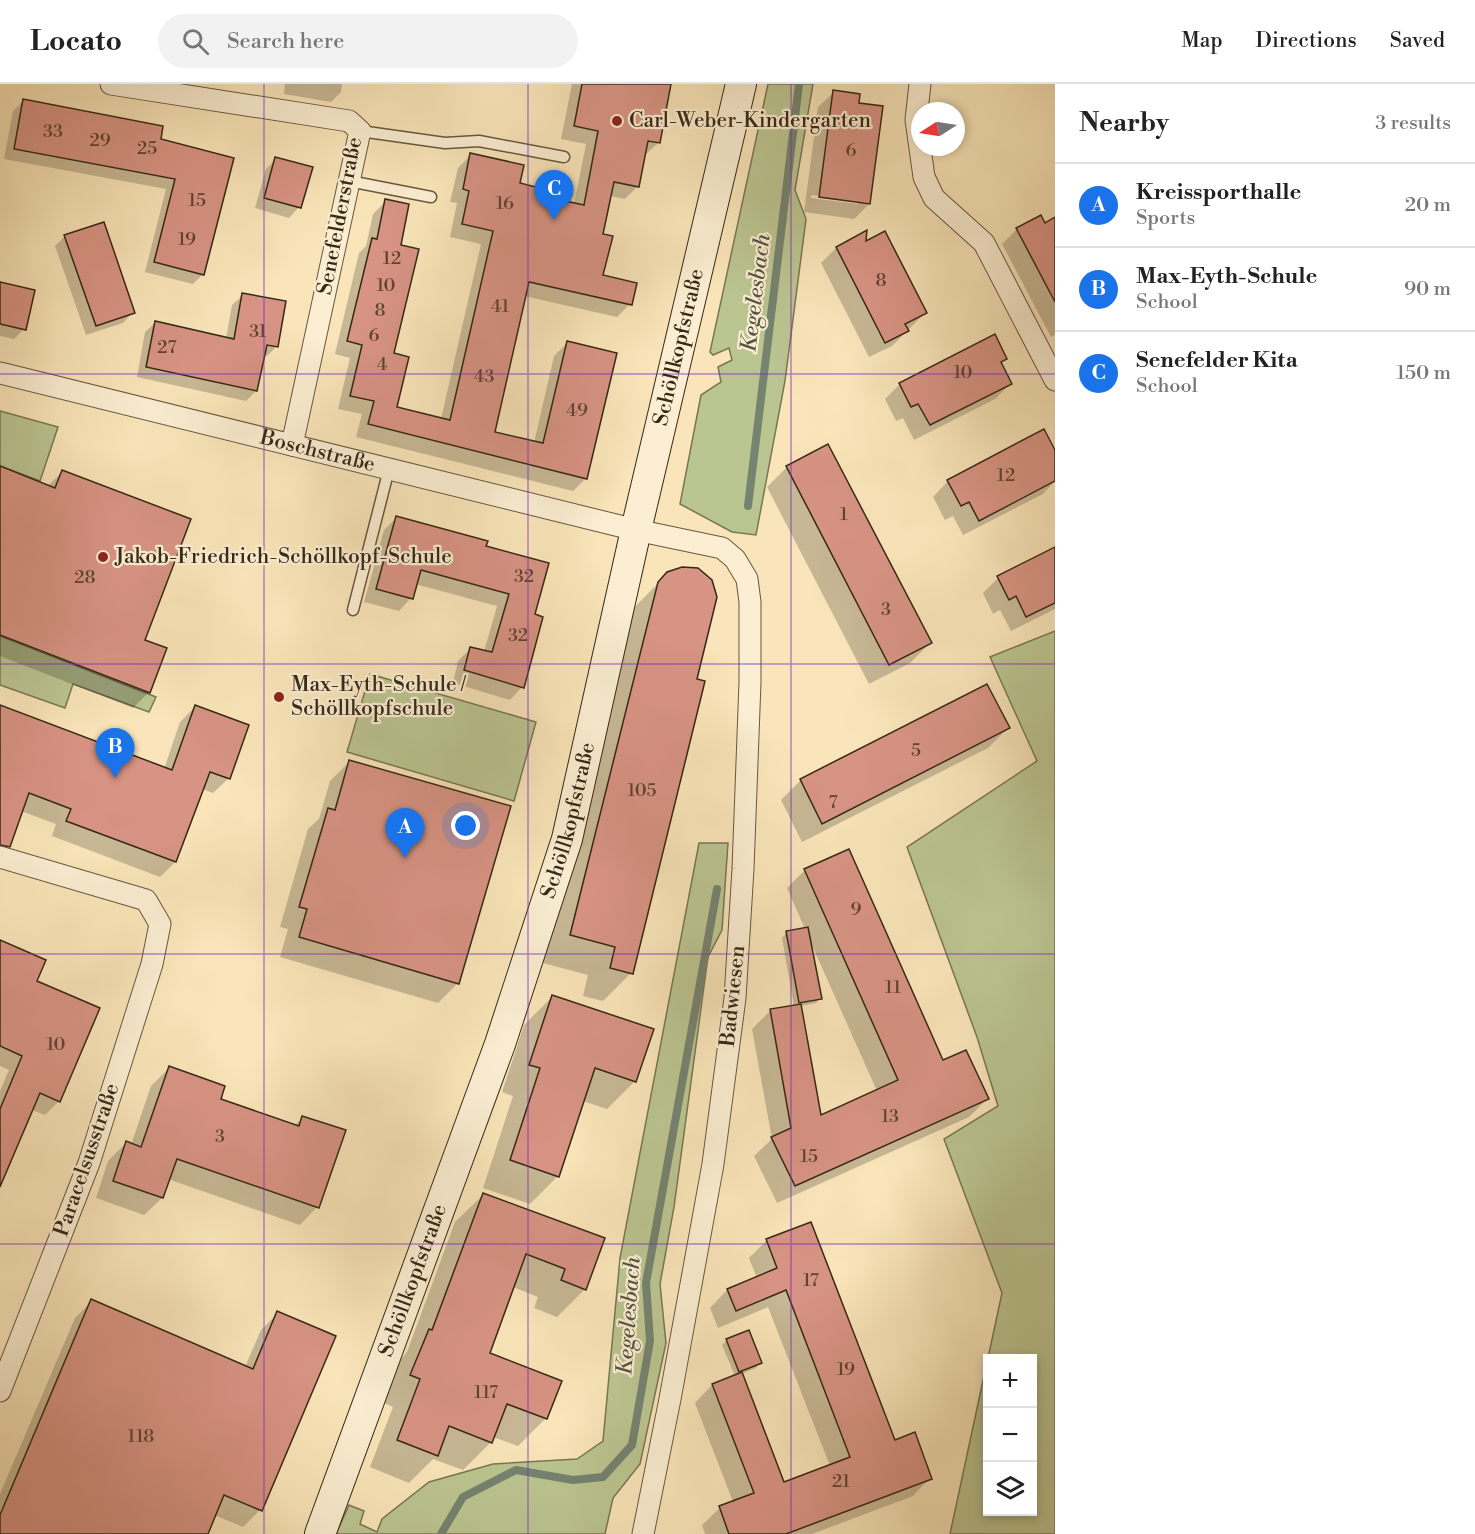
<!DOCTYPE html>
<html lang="en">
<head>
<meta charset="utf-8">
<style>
  :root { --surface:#fff; --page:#f2f2f2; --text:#222; --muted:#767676; --line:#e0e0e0; --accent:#1a73e8 }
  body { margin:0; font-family:"Libre Bodoni",serif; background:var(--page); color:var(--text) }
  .controls { position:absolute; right:18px; bottom:18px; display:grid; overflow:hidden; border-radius:0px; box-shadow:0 3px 9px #0003 }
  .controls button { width:54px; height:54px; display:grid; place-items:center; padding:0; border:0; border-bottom:2px solid var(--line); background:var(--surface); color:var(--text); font:30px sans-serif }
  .compass { position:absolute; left:911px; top:18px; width:54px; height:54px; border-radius:50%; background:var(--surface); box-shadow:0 3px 9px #0003; rotate:258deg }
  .you { position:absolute; left:466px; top:742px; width:21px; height:21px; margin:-15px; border:4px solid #fff; border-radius:50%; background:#1a73e8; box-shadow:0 0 0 9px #1a73e833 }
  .badge { display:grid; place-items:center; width:39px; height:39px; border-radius:50%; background:var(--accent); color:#fff; font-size:20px; font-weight:700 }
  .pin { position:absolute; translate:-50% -50px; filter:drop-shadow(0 2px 3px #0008) }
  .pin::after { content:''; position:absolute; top:32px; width:21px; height:18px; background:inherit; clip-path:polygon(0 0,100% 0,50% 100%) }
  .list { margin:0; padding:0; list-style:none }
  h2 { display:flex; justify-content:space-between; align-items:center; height:78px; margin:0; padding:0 24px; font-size:26px }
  h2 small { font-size:20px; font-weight:400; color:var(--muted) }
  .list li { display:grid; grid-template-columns:39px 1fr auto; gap:18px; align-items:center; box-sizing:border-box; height:84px; padding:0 24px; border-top:2px solid var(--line) }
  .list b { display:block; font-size:22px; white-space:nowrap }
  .list p { margin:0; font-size:20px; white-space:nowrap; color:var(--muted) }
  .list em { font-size:20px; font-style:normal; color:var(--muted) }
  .icon { flex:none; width:33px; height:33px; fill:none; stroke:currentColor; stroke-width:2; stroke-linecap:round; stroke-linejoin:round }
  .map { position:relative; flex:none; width:1055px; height:1450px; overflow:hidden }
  header { display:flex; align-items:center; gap:36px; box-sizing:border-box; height:84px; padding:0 30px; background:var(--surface); border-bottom:2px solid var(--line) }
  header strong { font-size:28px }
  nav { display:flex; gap:33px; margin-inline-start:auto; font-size:21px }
  .search { width:420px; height:54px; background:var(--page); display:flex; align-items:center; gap:15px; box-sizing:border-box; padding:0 21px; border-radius:33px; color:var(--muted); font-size:22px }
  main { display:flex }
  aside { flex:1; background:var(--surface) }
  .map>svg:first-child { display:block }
  .green { fill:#bbc591; stroke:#797654; stroke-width:1.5 }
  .shadow { fill:#0003; fill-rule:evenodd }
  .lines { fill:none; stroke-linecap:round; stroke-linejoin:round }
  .stream { stroke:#758370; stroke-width:8 }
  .building { fill:#d79383; stroke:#372816; stroke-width:1.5 }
  .lane-casing { stroke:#68573f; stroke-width:13 }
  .street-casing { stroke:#68573f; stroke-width:23 }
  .secondary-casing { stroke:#372816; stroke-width:32 }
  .lane { stroke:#fbeed2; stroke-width:10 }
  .street { stroke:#fbeed2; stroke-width:21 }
  .secondary { stroke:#fbeed2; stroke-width:30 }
  .grid { fill:none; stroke:#7b2cbf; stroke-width:1.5; stroke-opacity:0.55 }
  .poi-dot { fill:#8f2418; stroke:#fbeed2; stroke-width:2 }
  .labels { text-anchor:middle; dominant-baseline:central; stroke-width:4.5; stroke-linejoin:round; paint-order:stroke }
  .number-label { font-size:18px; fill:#5f4331 }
  .poi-label { font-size:21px; fill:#372816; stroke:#fbeed2; text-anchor:start }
  .street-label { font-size:21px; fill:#372816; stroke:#fbeed2 }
  .water-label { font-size:22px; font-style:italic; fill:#565543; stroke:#fbeed2 }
</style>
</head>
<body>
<header>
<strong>Locato</strong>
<div class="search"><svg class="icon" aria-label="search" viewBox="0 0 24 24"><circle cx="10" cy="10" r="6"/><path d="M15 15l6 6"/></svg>Search here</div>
<nav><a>Map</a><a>Directions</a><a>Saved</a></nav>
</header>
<main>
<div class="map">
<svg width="1055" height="1450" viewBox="0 0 1055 1450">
  <rect width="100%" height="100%" fill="#f9e5b9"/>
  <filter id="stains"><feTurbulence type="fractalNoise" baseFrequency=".00333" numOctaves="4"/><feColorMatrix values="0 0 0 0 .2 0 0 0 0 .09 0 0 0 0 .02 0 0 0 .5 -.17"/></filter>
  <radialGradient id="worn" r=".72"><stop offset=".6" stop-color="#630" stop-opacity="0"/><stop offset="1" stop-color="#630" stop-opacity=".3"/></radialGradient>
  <g class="green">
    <polygon points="768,0 813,0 795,106 806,135 785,297 756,451 732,448 680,420 701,311 721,298 718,283 732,276 729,264 713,271 710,268"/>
    <polygon points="0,327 58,343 40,397 0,382"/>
    <polygon points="1055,547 1055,1450 950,1450 987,1278 988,1428 1032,1428 1032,1274 988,1274 1002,1209 944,1055 998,1022 977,953 907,763 1037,677 990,573"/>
    <polygon points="0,552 156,613 149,628 73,600 65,624 0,601"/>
    <polygon points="370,590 536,638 514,717 347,668"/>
    <polygon points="699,759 728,759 722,846 708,873 674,1123 660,1200 666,1259 640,1380 613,1414 605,1450 336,1450 349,1421 364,1427 360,1440 377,1448 382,1435 429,1398 493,1380 577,1375 603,1357 620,1174"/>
  </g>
  <g class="shadow">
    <polygon points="285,0 342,0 341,8 331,18 284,10"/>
    <polygon points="572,0 670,0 658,59 644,72 638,102 625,115 610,112 601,151 602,192 630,220 617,233 524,212 493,349 534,359 554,272 567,259 586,394 573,407 356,353 362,330 338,325 350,274 335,270 359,169 366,162 373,130 386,117 400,162 392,270 395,324 441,335 481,160 450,153 457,119 450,118 458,84 471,71 537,112 574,121 586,60 561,55"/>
    <path d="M834,8L857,20L869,120L854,135L804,128L818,23ZM811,111L858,117V120L811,114Z"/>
    <polygon points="23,17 232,75 203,190 193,200 145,188 166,105 4,75 13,27"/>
    <polygon points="276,75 299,123 289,134 255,124 266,85"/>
    <polygon points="1055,135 1055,251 1051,253 1002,160 1017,145 1045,141"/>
    <polygon points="65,152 133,228 123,239 86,251 55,162"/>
    <polygon points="864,159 925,229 892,262 869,273 821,179 836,164"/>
    <polygon points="0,200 24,245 14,255 0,252"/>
    <polygon points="243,211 277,262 267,272 263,271 256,307 246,317 137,293 145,248 156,238 226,255 232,221"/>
    <polygon points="1005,275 1000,280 1010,300 995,315 914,356 903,334 896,337 885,315 900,300"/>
    <polygon points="1055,370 1055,397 1043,410 963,451 953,432 945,436 933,413 948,397"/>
    <polygon points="787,383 930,559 910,579 869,600 767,403"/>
    <polygon points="0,384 48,402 63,387 143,556 149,608 133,624 0,572"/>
    <polygon points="396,434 484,463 533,531 522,603 510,616 453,599 458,577 471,564 484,568 497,522 415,500 411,514 399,527 364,518 384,446"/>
    <polygon points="1055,464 1055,525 1011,547 1000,526 993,530 983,509 998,494"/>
    <polygon points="668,489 695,596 631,889 603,917 583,912 588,891 543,879 630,528"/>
    <polygon points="0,623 164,685 180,638 195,623 229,694 213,709 202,705 175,778 160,793 52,752 56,740 21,727 0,761"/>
    <polygon points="1008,644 988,664 802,758 781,716 801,696"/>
    <polygon points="350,677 458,899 438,919 280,873 288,845 280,843 308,745 319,735 330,697"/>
    <path d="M805,786L942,978L987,1015L969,1033L777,1119L754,1072L772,1055L752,945L770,927L794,922L782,854L786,849L805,845L787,804ZM811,859L877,1007L820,1033L800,922L816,919L820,914Z"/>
    <polygon points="0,858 35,898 59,1017 45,1031 32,1026 0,1099 0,1007 9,986 0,982"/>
    <polygon points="552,913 635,997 607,1025 583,1017 558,1092 530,1120 483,1104 513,1012 502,1008 524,941"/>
    <polygon points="169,984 219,1016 294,1042 303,1033 344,1047 317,1123 300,1141 168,1095 162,1114 144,1131 96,1114 108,1077 126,1059 131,1061 151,1002"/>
    <polygon points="483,1111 603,1155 585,1205 557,1233 534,1224 538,1213 513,1203 488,1270 546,1334 518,1362 493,1353 491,1358 463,1386 433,1375 409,1399 370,1383 393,1323 384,1319 401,1275 407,1268 455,1138"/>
    <polygon points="767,1156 894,1358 930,1394 913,1412 812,1450 705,1450 702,1441 720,1424 733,1418 695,1319 712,1301 735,1292 722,1261 727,1256 760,1279 756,1284 741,1290 783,1400 830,1382 768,1223 718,1244 710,1224 727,1206 757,1194 749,1174"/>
    <polygon points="92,1217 245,1283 261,1246 278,1229 260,1426 243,1443 214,1431 206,1450 0,1450 0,1410 75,1234"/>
  </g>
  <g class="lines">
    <g class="stream">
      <polyline points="748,422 799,0"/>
      <polyline points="441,1450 463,1413 516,1386 573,1396 603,1393 632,1361 650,1257 646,1199 717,805"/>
    </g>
  </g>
  <g class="building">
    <polygon points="582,0 671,0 660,59 648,57 639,103 614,98 603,150 613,152 603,191 637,199 632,221 529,198 495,348 543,359 567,257 617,269 587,395 368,340 374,317 350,312 362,261 347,257 372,154 377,155 385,115 409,120 401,161 419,165 394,269 409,273 397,323 450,336 493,147 462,140 469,107 463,105 470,69 524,81 520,99 540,104 538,111 584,121 598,47 574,42"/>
    <polygon points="833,6 860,10 859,19 883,22 870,120 819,113"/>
    <polygon points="23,15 163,42 161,55 234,74 204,191 154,178 175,95 14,65"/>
    <polygon points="275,73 313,83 301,124 264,114"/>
    <polygon points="1041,131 1045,139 1055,133 1055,218 1016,144"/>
    <polygon points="104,138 135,229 96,242 64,151"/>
    <polygon points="867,146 866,157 885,147 927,229 905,240 909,247 885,259 836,163"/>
    <polygon points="0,198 35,206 26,246 0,240"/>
    <polygon points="242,209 286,217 278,263 267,261 257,307 146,283 155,237 234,255"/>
    <polygon points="995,250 1007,275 1001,278 1012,300 930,341 918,320 911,323 899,299"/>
    <polygon points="1044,345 1055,366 1055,397 979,437 969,418 961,422 947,396"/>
    <polygon points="828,360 932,559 889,581 786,382"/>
    <polygon points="0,382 55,404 62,386 191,435 145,556 167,564 150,609 0,551"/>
    <polygon points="396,432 488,457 486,462 549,479 535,530 543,533 524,604 464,586 470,563 492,568 509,510 421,486 413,515 376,505"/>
    <polygon points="1055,463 1055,519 1026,533 1016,512 1009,516 997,492"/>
    <polygon points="682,483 698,484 712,496 717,513 697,595 705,597 633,890 610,884 615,863 570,851 658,498 667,488"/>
    <polygon points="987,600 1010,644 822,740 800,695"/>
    <polygon points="0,621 172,686 195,621 249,641 230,695 210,688 176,778 66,737 71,725 29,709 10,763 0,761"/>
    <polygon points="349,676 511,722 459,900 299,853 307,825 299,823 328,724 335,726"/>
    <polygon points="849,765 943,976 966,966 989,1015 795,1102 771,1053 791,1044 770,925 801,920 821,1031 898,996 804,785"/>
    <polygon points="808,843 822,915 799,919 786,847"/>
    <polygon points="0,856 46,876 37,897 100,924 60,1018 40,1009 0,1103 0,1025 22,972 0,962"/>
    <polygon points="552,911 654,945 636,998 595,984 559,1093 510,1076 540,984 529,981"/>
    <polygon points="169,982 225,1002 221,1015 299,1042 302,1032 346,1046 319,1124 177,1075 163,1114 113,1097 126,1057 141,1063"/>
    <polygon points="483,1109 605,1154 586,1206 561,1196 565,1185 526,1170 490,1269 562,1297 547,1335 507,1320 492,1359 449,1342 438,1372 397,1356 420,1295 410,1291 429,1245 432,1246"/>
    <polygon points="811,1138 895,1356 915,1348 932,1395 786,1450 729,1450 719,1422 754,1409 712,1300 742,1288 784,1398 850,1373 786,1206 736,1227 727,1205 777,1184 766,1155"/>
    <polygon points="91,1215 253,1285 277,1227 336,1252 262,1427 224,1411 208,1450 0,1450 0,1431"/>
    <polygon points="749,1246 762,1279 739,1288 726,1255"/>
  </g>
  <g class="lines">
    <defs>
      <g id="lane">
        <polyline points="360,47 445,59 479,57 564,73"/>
        <polyline points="349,97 431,113"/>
        <polyline points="353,526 389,385"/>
      </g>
      <g id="street">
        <polyline points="111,0 349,37 360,47 292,361"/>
        <polyline points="920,0 916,36 924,93 934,114 984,159 1055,296"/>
        <path id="s1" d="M0,289L636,446L722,464L735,475L747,495L750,518V598L743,785L735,914L713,1080L670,1315L643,1450"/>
        <polyline points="0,773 146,816 160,840 152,880 89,1079 0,1307"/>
      </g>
      <g id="secondary">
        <path id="s2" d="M320,1450L500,960L567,755L636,446L741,0"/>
      </g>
    </defs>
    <use href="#lane" class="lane-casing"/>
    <use href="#street" class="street-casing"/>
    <use href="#secondary" class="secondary-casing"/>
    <use href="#lane" class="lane"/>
    <use href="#street" class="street"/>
    <use href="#secondary" class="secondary"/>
  </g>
  <path class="grid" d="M264,0V1450M528,0V1450M791,0V1450M0,290H1055M0,580H1055M0,870H1055M0,1160H1055"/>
  <g class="poi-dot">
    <circle cx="617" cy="37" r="6"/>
    <circle cx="103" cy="473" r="6"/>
    <circle cx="279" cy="613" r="6"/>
  </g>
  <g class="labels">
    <g class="number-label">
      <text x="53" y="47">33</text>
      <text x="100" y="56">29</text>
      <text x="147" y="64">25</text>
      <text x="851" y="66">6</text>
      <text x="197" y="116">15</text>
      <text x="505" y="119">16</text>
      <text x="187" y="155">19</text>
      <text x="392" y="174">12</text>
      <text x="881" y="196">8</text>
      <text x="386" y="201">10</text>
      <text x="500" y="222">41</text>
      <text x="380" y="226">8</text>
      <text x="258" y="247">31</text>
      <text x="374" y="251">6</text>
      <text x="167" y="263">27</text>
      <text x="382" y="280">4</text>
      <text x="963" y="288">10</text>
      <text x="484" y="292">43</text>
      <text x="577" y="326">49</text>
      <text x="1006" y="391">12</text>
      <text x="844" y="430">1</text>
      <text x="524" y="492">32</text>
      <text x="85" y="493">28</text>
      <text x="886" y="525">3</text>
      <text x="518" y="551">32</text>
      <text x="916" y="666">5</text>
      <text x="642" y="706">105</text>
      <text x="833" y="718">7</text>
      <text x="856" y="825">9</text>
      <text x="893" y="903">11</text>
      <text x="56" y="960">10</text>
      <text x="890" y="1032">13</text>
      <text x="220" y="1052">3</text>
      <text x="809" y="1072">15</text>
      <text x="811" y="1196">17</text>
      <text x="846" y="1285">19</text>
      <text x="486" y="1308">117</text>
      <text x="141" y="1352">118</text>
      <text x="841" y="1397">21</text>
    </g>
    <g class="poi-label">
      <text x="629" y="37">Carl-Weber-Kindergarten</text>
      <text x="115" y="473">Jakob-Friedrich-Schöllkopf-Schule</text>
      <text x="291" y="601">Max-Eyth-Schule /<tspan x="291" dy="24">Schöllkopfschule</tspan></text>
    </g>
    <g class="street-label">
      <text transform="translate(340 132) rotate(-79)">Senefelderstraße</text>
      <text stroke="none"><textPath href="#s2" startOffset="1242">Schöllkopfstraße</textPath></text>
      <text stroke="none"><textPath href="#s1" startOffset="327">Boschstraße</textPath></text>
      <text stroke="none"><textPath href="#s2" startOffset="756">Schöllkopfstraße</textPath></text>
      <text transform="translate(733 912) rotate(-84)">Badwiesen</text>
      <text transform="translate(87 1076) rotate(-71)">Paracelsusstraße</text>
      <text stroke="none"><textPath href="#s2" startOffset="270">Schöllkopfstraße</textPath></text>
    </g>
    <g class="water-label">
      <text transform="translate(756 209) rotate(-83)">Kegelesbach</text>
      <text transform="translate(629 1232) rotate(-86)">Kegelesbach</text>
    </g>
  </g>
  <rect width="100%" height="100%" filter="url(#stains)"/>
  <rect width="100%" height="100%" fill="url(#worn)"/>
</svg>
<div class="controls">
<button>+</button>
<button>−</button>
<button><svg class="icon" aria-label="layers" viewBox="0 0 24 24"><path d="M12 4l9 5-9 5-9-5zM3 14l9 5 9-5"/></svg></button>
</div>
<svg class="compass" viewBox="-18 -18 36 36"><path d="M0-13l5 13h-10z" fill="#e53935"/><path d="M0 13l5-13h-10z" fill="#767676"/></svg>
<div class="you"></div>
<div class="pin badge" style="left:405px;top:774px">A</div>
<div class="pin badge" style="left:115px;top:694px">B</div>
<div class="pin badge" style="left:554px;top:136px">C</div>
</div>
<aside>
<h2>Nearby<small>3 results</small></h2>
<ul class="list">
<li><span class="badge">A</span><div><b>Kreissporthalle</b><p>Sports</p></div><em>20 m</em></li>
<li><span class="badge">B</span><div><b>Max-Eyth-Schule</b><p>School</p></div><em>90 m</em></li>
<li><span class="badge">C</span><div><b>Senefelder Kita</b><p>School</p></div><em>150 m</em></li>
</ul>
</aside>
</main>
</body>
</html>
